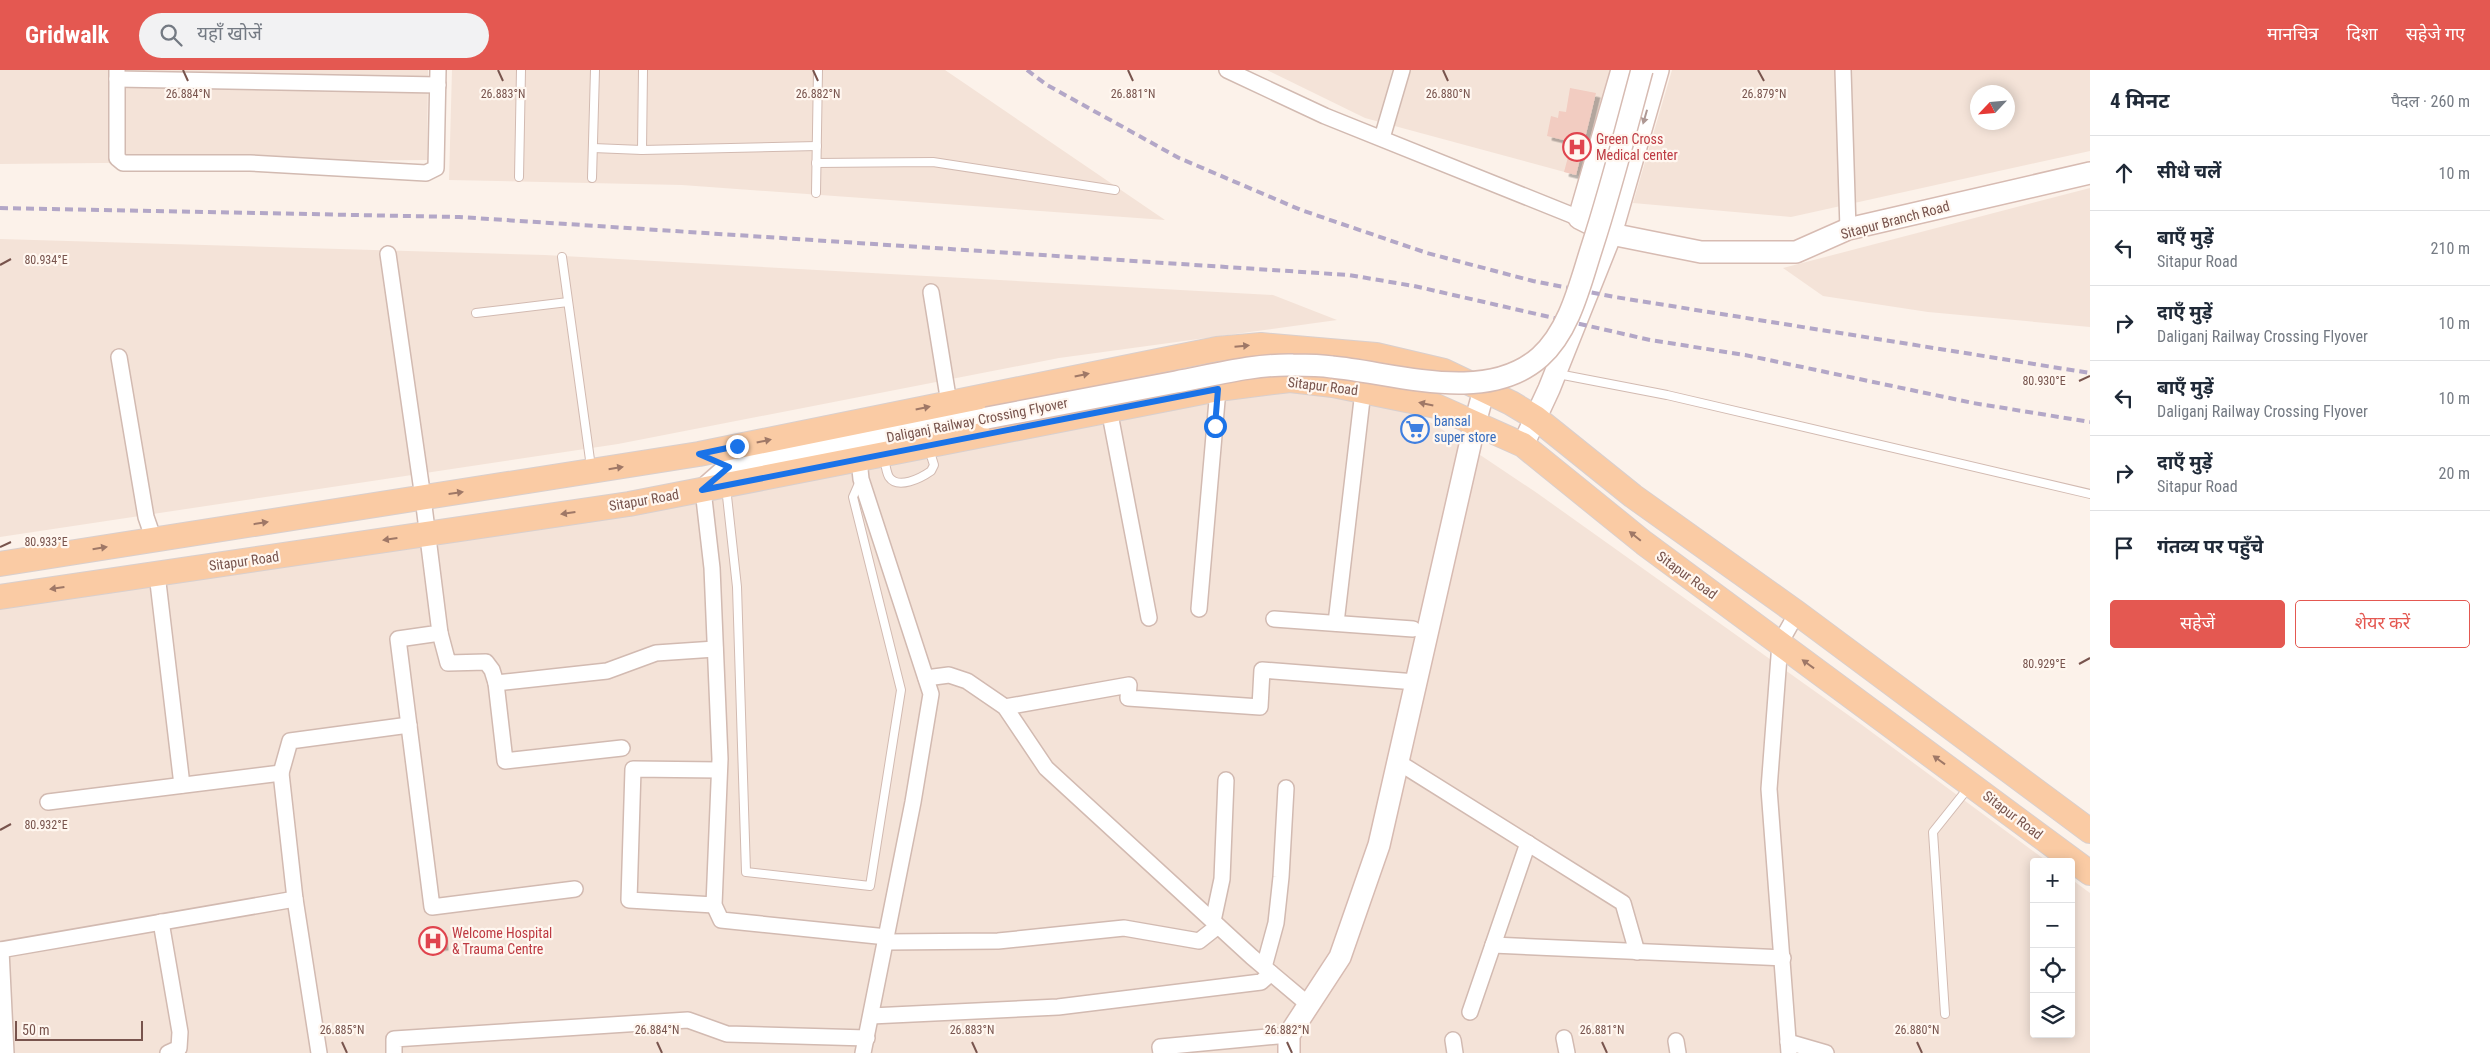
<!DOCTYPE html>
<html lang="hi">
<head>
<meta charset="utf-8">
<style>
  :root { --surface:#fff; --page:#f2f2f3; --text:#1f2937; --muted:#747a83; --line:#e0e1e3; --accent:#e45851 }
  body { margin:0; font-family:"Roboto Condensed","Noto Sans Devanagari",sans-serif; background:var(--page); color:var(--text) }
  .controls { position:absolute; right:15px; bottom:15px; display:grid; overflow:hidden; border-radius:5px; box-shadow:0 2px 12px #0003 }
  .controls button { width:45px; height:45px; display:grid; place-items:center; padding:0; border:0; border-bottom:1px solid var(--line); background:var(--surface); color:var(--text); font:25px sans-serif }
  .compass { position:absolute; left:1970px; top:15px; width:45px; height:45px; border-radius:50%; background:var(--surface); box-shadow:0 2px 12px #0003; rotate:244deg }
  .scale { position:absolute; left:15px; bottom:12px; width:128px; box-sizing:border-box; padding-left:5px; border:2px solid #78544d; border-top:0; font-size:14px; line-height:18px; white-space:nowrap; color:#78544d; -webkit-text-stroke:4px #fff7f0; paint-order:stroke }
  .stop { position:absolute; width:15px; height:15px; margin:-11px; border:4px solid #1a73e8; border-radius:50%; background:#fff }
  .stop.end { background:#1a73e8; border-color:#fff; box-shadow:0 1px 5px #0008 }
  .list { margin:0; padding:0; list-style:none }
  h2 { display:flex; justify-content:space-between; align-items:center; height:65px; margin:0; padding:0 20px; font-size:21px }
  h2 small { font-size:16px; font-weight:400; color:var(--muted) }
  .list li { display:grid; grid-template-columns:32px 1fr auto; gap:15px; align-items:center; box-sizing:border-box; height:75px; padding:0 20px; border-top:1px solid var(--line) }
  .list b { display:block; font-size:19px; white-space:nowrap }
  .list p { margin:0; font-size:16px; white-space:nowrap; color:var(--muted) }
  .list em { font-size:16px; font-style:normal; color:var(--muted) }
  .actions { display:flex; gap:10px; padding:15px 20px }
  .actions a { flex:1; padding:11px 0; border:1px solid var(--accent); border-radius:5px; text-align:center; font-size:18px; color:var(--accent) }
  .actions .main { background:var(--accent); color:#fff }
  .icon { flex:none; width:28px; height:28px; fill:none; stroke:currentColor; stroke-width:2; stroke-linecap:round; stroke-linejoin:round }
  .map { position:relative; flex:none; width:2090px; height:983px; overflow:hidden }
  header { display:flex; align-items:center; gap:30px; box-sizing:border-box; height:70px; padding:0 25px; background:var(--accent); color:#fff }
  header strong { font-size:24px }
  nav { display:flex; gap:28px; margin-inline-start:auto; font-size:18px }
  .search { width:350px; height:45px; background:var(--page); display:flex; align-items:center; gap:12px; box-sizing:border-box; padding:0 18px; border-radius:28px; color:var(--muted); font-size:19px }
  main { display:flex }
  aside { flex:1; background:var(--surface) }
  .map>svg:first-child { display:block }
  .residential { fill:#f4e3d8; fill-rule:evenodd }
  .building { fill:#f2ccc1; filter:url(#shadow) }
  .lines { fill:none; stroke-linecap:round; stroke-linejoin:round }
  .lane-casing { stroke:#d2bab1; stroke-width:10 }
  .street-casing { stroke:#d2bab1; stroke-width:18 }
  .secondary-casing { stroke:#d7bbb2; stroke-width:24 }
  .primary-casing { stroke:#d9cfcd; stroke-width:26 }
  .lane { stroke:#fff; stroke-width:8 }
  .street { stroke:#fff; stroke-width:15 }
  .secondary { stroke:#fff; stroke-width:21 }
  .primary { stroke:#facba4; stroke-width:24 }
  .rail { stroke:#b3a7c7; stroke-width:4; stroke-dasharray:8 5; stroke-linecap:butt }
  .secondary-bridge-casing { stroke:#d7bbb2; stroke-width:24; stroke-linecap:butt }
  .secondary-bridge { stroke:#fff; stroke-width:21 }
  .oneway { fill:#ae9894 }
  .oneway2 { fill:#9f7867 }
  .route { stroke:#1a73e8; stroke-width:6 }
  .ticks { fill:none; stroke:#78544d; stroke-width:2 }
  .labels { text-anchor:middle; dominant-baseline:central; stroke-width:4.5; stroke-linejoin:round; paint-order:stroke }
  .health-label { font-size:14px; fill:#be3a42; stroke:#fff7f0; text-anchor:start }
  .street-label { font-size:14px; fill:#78544d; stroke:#fff7f0 }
  .shop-label { font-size:14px; fill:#366cbe; stroke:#fff7f0; text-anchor:start }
  .ticks-label { font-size:12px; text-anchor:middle; fill:#78544d; stroke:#fff7f0; stroke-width:4.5; stroke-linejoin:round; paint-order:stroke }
</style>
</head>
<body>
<header>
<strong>Gridwalk</strong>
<div class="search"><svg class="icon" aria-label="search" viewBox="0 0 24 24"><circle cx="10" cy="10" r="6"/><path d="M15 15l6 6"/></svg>यहाँ खोजें</div>
<nav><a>मानचित्र</a><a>दिशा</a><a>सहेजे गए</a></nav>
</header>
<main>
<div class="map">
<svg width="2090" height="983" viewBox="0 0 2090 983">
  <defs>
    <filter id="shadow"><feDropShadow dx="4.5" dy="4.5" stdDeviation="0" flood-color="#0004"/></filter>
  </defs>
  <rect width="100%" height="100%" fill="#fcf2ea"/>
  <g class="residential">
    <polygon points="0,0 428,0 427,90 0,94"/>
    <polygon points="452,0 945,0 1165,150 682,115 449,110"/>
    <polygon points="1267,0 1613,0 1583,107 1365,48"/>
    <path d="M1672,0H2090V81L1791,147L1633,133ZM1978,22H2008V52H1978Z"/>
    <polygon points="2090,118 2090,257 1928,242 1823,226 1783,198"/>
    <polygon points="0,169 545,185 1273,225 1337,250 1059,288 618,374 0,467"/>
    <polygon points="1285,314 1356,323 1434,354 1537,423 1858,652 2048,792 2034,792 2034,964 2071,964 2071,809 2090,823 2090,983 0,983 0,539 665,435"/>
  </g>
  <g class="building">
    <polygon points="1570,18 1596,23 1576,105 1564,102 1572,72 1547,66 1551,46 1558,48 1559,41 1566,42"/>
    <polygon points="443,862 444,876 422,878 421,865"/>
  </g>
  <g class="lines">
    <defs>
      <g id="lane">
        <polyline points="593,78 642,80 817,76"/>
        <polyline points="642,80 643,0"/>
        <polyline points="816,93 933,92 1115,120"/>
        <polyline points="519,107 521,0"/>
        <polyline points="592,108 595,0"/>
        <polyline points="816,123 818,0"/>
        <polyline points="562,187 591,397"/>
        <polyline points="476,243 568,232"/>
        <polyline points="1558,304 1667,325 2090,424"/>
        <path d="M884,386C885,392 886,402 889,407C898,420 921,408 931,401L934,395L929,379"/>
        <polyline points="726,417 737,517 746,802 870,816 901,620 853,427 860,411"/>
        <polyline points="1945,944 1933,762 1969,717"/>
      </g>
      <g id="street">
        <polyline points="117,0 117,88 123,93 250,93 426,103 436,98 438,0"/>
        <polyline points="1227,0 1325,46 1579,148"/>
        <polyline points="1843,0 1848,159"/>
        <polyline points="117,9 438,15"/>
        <polyline points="1382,68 1402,0"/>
        <polyline points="388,184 423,428 440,563 398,569 432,837 575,819"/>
        <polyline points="931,222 949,333"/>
        <polyline points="119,287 146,447 154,470"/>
        <polyline points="1109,339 1149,548"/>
        <polyline points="859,390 861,409 931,624 913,732 863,983"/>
        <polyline points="703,420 712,498 720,689 714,835 721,850 887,867"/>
        <polyline points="157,504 182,715"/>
        <polyline points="1199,539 1218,319"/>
        <polyline points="1274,549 1413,559"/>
        <polyline points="1336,553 1363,321"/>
        <polyline points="440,563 448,593 486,592 492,600 496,613"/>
        <polyline points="926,608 949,605 967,611 1005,637 1046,698 1252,887 1309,935"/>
        <polyline points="1005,637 1129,615 1128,628 1260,637 1262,600 1416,612"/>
        <polyline points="622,678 505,691 496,613 607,601 656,583 715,579"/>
        <polyline points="1398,692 1623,833 1637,882"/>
        <polyline points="281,703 290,671 409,655"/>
        <polyline points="48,732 281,703 295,829 319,983"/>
        <polyline points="714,835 629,830 633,699 719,700"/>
        <polyline points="1213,851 1222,809 1226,710"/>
        <polyline points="161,852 180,962 179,978 168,983"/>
        <polyline points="886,872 998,871 1124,858 1199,871 1218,856"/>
        <polyline points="1493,875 1783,888"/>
        <polyline points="0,880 295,829"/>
        <polyline points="1,880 6,983"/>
        <polyline points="1264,897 1276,853 1281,807 1286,718"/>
        <polyline points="1470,942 1528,773"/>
        <polyline points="871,946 1058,937 1261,912 1271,903"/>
        <polyline points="1564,968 1567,983"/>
        <polyline points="1453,970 1455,983"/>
        <polyline points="1676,971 1678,983"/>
        <polyline points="1788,972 1826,983"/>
        <polyline points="394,983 394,969 688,950 727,964 867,968"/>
        <polyline points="1161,983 1160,977 1289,965"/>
        <polyline points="1789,983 1769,719 1780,573 1797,543"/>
      </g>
      <g id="secondary">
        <polyline points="1622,0 1579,148 1611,164 1701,182 1796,182 1848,159 2090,103"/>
        <polyline points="1523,375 1549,319 1611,164 1658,0"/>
        <polyline points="703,420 729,397 987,348"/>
        <polyline points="1289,983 1289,965 1340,887 1379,775 1475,353 1484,320"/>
      </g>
      <g id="primary">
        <polyline points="0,494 699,384 1217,279 1261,275 1376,285 1444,301 1511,333 1536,348 1633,426 1797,543 2090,761"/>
        <polyline points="0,527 629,434 1218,319 1290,310 1333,315 1436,336 1523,375 1644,473 2090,803"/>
      </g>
    </defs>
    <use href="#lane" class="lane-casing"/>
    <use href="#street" class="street-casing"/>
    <use href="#secondary" class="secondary-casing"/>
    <use href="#primary" class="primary-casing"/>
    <use href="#lane" class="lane"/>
    <use href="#street" class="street"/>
    <use href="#secondary" class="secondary"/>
    <use href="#primary" class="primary"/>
    <g class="rail">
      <polyline points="1027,0 1047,15 1179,88 1301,140 1427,183 1533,211 1615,227 2090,303"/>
      <polyline points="0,138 459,147 1349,205 1414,216 1650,270 1745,285 1973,333 2090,352"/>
    </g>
    <defs>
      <path id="secondary-bridge" d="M987,348C1050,336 1113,324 1176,312C1214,305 1254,294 1293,295C1306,295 1319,295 1332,297C1395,303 1486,335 1540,287C1570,260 1580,214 1592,177C1611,119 1626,59 1642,0"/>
    </defs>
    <use href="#secondary-bridge" class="secondary-bridge-casing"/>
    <use href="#secondary-bridge" class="secondary-bridge"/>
  </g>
  <defs><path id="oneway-solid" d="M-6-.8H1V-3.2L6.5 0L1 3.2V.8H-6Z" transform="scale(1.25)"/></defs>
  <use class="oneway" href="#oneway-solid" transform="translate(1645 47) rotate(106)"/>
  <g class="oneway2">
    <use href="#oneway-solid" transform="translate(1242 276) rotate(-5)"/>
    <use href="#oneway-solid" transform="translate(1082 305) rotate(-12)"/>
    <use href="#oneway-solid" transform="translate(1426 334) rotate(-168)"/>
    <use href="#oneway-solid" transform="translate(923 338) rotate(-12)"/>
    <use href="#oneway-solid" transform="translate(764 371) rotate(-12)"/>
    <use href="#oneway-solid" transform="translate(616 398) rotate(-9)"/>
    <use href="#oneway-solid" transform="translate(456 423) rotate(-8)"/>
    <use href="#oneway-solid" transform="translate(568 443) rotate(172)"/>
    <use href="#oneway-solid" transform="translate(261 453) rotate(-9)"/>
    <use href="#oneway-solid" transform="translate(1635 466) rotate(-141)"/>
    <use href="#oneway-solid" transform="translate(390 469) rotate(172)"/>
    <use href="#oneway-solid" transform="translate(100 478) rotate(-9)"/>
    <use href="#oneway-solid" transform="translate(57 518) rotate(172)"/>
    <use href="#oneway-solid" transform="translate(1808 594) rotate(-144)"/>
    <use href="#oneway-solid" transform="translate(1939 690) rotate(-144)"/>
  </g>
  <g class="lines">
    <path class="route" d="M737,376L699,384L729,397L702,420C875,387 1046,352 1218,319L1215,356"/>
  </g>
  <path class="ticks" d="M183,0L188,11M498,0L503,11M813,0L818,11M1128,0L1133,11M1443,0L1448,11M1758,0L1764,11M0,195L11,189M2079,311L2090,306M0,477L11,472M2079,594L2090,588M0,760L11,754M342,972L347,983M657,972L662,983M972,972L977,983M1287,972L1292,983M1602,972L1607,983M1917,972L1922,983"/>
  <defs>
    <symbol id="hospital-ring" viewBox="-11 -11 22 22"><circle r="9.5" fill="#fff7f0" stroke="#e0444e" stroke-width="1.5"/><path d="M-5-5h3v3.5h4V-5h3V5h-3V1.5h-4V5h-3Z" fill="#e0444e"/></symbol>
    <symbol id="supermarket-ring" viewBox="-11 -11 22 22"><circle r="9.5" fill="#fff7f0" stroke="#3f7fe0" stroke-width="1.5"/><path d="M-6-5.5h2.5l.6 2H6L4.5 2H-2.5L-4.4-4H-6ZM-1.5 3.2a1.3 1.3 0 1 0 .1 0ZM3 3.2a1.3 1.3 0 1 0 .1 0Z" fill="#3f7fe0"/></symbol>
  </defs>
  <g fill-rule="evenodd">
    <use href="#hospital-ring" x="1561" y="61" width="32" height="32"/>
    <use href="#supermarket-ring" x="1399" y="343" width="32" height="32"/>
    <use href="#hospital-ring" x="417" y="855" width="32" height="32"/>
  </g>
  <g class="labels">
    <g class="health-label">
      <text x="1596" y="69">Green Cross<tspan x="1596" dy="16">Medical center</tspan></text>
      <text x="452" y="863">Welcome Hospital<tspan x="452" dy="16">&amp; Trauma Centre</tspan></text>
    </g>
    <g class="street-label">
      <text transform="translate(1895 150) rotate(-15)">Sitapur Branch Road</text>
      <text transform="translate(1323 316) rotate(7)">Sitapur Road</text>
      <text transform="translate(977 350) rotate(-11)">Daliganj Railway Crossing Flyover</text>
      <text transform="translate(644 430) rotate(-10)">Sitapur Road</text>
      <text transform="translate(244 491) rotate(-8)">Sitapur Road</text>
      <text transform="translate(1687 505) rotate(36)">Sitapur Road</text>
      <text transform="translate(2013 745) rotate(37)">Sitapur Road</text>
    </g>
    <g class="shop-label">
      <text x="1434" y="351">bansal<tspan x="1434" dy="16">super store</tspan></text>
    </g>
  </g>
  <g class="ticks-label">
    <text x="188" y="28">26.884°N</text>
    <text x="503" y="28">26.883°N</text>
    <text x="818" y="28">26.882°N</text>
    <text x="1133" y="28">26.881°N</text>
    <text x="1448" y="28">26.880°N</text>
    <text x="1764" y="28">26.879°N</text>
    <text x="46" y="194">80.934°E</text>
    <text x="2044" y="315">80.930°E</text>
    <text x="46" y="476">80.933°E</text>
    <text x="2044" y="598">80.929°E</text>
    <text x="46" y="759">80.932°E</text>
    <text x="342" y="964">26.885°N</text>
    <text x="657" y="964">26.884°N</text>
    <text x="972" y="964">26.883°N</text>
    <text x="1287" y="964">26.882°N</text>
    <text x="1602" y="964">26.881°N</text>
    <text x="1917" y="964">26.880°N</text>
  </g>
</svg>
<div class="controls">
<button>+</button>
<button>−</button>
<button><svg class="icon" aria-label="locate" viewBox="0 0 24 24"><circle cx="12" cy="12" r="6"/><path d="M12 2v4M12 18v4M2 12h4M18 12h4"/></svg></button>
<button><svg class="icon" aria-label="layers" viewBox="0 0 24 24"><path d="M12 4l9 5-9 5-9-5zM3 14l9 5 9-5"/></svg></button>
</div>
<svg class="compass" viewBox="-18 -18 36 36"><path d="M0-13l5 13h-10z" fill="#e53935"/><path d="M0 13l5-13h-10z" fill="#747a83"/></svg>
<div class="scale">50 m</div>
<div class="stop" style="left:1215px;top:356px"></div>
<div class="stop end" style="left:737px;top:376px"></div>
</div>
<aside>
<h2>4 मिनट<small>पैदल · 260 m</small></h2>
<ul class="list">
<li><svg class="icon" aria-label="ahead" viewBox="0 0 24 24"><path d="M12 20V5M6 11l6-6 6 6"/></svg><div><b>सीधे चलें</b></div><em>10 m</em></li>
<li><svg class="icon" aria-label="left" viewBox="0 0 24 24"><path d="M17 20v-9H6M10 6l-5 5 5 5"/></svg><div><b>बाएँ मुड़ें</b><p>Sitapur Road</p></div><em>210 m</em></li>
<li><svg class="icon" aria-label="right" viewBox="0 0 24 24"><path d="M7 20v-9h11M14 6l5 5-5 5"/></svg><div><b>दाएँ मुड़ें</b><p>Daliganj Railway Crossing Flyover</p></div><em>10 m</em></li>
<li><svg class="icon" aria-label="left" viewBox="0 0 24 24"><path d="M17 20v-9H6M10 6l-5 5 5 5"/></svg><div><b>बाएँ मुड़ें</b><p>Daliganj Railway Crossing Flyover</p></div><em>10 m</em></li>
<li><svg class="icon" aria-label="right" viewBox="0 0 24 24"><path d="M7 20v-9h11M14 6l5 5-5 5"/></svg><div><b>दाएँ मुड़ें</b><p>Sitapur Road</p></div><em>20 m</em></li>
<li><svg class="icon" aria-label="arrive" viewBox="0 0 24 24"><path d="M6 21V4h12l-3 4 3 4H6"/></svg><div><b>गंतव्य पर पहुँचे</b></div></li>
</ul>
<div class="actions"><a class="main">सहेजें</a><a>शेयर करें</a></div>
</aside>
</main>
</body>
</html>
